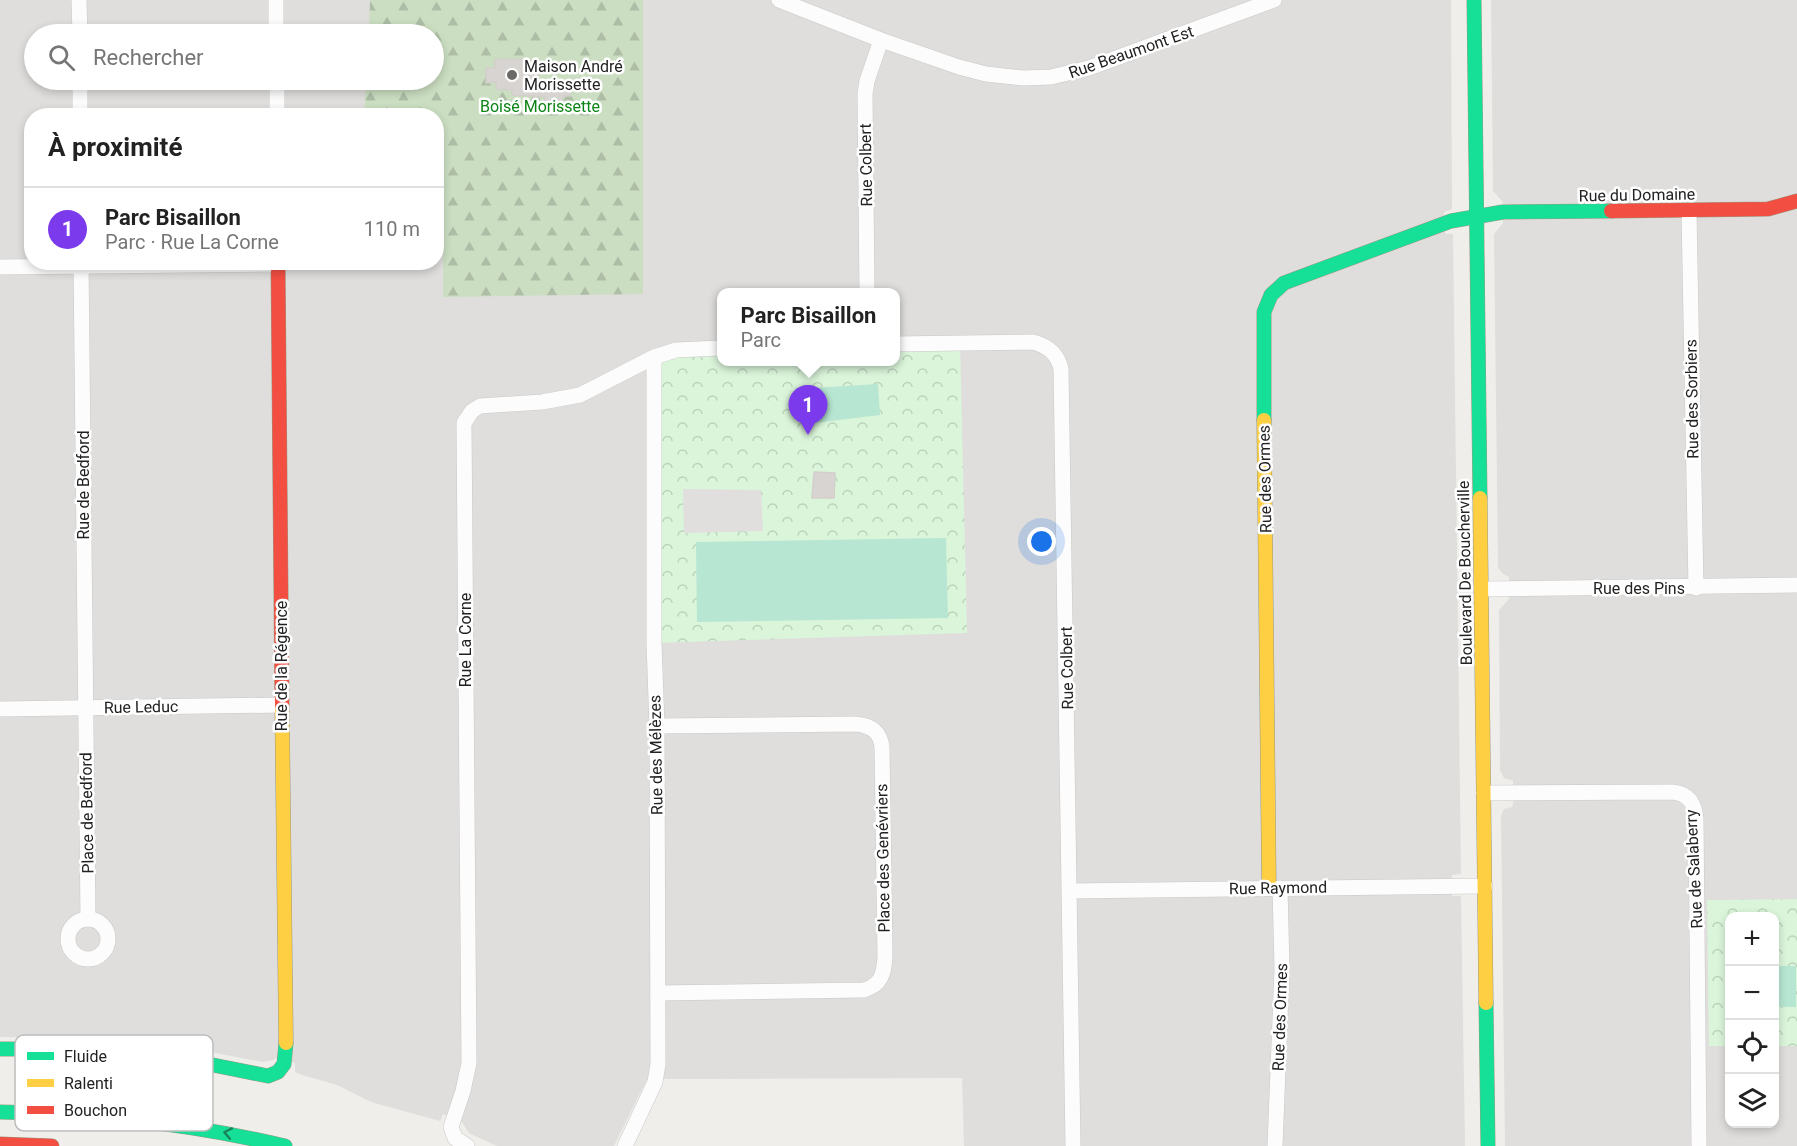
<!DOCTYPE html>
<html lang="fr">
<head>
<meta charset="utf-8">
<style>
  :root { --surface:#fff; --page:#f6f6f6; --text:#222; --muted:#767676; --line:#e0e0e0; --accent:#7c3aed }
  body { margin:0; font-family:Roboto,sans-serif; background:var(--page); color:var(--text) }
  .controls { position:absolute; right:18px; bottom:18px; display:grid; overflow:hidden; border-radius:12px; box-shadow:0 3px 9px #0003 }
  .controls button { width:54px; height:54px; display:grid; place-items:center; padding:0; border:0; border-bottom:2px solid var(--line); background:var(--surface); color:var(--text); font:30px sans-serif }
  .you { position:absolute; left:1042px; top:542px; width:21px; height:21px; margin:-15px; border:4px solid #fff; border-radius:50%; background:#1a73e8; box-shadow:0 0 0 9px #1a73e833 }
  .badge { display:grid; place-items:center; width:39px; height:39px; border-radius:50%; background:var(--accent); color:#fff; font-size:20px; font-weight:700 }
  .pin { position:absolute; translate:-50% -50px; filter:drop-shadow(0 2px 3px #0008) }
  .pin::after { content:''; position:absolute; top:32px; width:21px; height:18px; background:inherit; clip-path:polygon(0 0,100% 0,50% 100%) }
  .popup { position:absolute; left:717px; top:288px; width:183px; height:78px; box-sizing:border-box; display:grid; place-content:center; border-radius:12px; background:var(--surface); filter:drop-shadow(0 2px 4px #0005); font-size:20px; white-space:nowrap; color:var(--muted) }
  .popup b { font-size:22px; color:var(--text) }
  .popup::after { content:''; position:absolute; left:50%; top:100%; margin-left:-12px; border:12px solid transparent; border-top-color:var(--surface) }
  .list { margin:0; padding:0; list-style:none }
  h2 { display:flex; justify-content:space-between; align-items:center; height:78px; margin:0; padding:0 24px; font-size:26px }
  h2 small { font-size:20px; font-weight:400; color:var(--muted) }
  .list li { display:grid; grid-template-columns:39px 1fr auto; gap:18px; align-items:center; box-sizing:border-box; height:84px; padding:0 24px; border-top:2px solid var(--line) }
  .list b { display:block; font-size:22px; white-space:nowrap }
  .list p { margin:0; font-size:20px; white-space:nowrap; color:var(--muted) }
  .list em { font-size:20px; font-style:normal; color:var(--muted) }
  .icon { flex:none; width:33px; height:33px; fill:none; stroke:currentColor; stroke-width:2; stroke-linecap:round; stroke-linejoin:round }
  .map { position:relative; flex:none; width:1797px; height:1146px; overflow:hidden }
  .search { position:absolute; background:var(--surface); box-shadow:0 3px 9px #0003; left:24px; top:24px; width:420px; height:66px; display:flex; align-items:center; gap:15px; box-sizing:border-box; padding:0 21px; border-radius:33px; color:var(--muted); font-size:22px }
  .panel { position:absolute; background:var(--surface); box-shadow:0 3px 9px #0003; left:24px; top:108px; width:420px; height:162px; border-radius:24px }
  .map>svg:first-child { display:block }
  .residential { fill:#dfdedc; fill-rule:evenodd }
  .forest { fill:url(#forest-firs) }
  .park { fill:url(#park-crowns) }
  .pitch { fill:#b7e6d2 }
  .parking { fill:#e0dfde }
  .building { fill:#d7d4d2; stroke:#d3d0cc; stroke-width:1.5 }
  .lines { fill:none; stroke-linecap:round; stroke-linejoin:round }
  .street-casing { stroke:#c9c8c7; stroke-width:16 }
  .fast-casing { stroke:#999a82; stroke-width:15 }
  .slow-casing { stroke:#999a82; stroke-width:15 }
  .jam-casing { stroke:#999a82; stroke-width:15 }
  .street { stroke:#fdfcfc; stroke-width:15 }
  .fast { stroke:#16e098; stroke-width:14 }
  .slow { stroke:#ffcf43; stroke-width:14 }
  .jam { stroke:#f24e42; stroke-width:14 }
  .oneway { stroke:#1c815d }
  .poi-dot { fill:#6a6968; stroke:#fff; stroke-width:2 }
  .labels { text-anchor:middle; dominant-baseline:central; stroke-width:5; stroke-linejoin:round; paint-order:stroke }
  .street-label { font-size:16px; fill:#222; stroke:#fff }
  .poi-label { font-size:16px; fill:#222; stroke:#fff; text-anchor:start }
  .park-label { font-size:16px; fill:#0c8416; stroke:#fff }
  .key { fill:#fff; stroke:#bdbdbd; stroke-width:1.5 }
  .key-label { font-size:16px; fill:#222 }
</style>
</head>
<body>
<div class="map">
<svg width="1797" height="1146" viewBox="0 0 1797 1146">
  <defs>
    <pattern id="forest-firs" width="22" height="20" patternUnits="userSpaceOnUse" patternTransform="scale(1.5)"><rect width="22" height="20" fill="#cbdec1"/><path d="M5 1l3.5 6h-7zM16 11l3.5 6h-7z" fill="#aebea6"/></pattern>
    <pattern id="park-crowns" width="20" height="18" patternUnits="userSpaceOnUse" patternTransform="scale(1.5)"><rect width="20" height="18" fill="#daf5da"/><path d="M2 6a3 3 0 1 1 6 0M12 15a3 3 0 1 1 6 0" fill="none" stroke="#bbd2bb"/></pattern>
  </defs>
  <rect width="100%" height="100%" fill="#f0eeeb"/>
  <g class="residential">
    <path d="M0,0H1451L1452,209L1444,212L1445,234H1453L1461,874L1452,875V896H1461L1465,1146H964L962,1078L647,1079L614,1146H497L469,1133L462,1122L443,1114L440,1121L371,1102L337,1085L299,1074L295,1072V1063L275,1058L274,1060L263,1062L184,1047L87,1038L0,1037ZM34,34H434V80H34ZM32,116H436V262H32ZM721,292H895V344L966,633L676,350L721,348Z"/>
    <path d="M1491,0H1797V1146H1505L1501,816L1504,809L1512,807L1513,804V781L1504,778L1500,770L1499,610L1509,599V577L1503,574L1498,568L1494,234L1503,223V202L1493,191ZM1730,916H1774V1124H1730Z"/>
  </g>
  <polygon class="forest" points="370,0 643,0 643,294 443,297 444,155 437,154 436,116 364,116 366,80 434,80 434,34 369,34"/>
  <g class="park">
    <polygon points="960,343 967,633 654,643 654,357 721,348 721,362 895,362 895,344"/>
    <polygon points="1797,899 1797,1046 1775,1046 1774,916 1730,916 1729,1046 1709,1046 1707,900"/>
  </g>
  <g class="pitch">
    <polygon points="878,384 880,415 814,423 814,388"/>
    <polygon points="946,538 948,618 697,622 696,542"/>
    <rect x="1775" y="966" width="21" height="41"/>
  </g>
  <polygon class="parking" points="683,489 761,490 763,531 684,533"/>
  <g class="building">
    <polygon points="495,59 523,59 524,61 539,61 538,81 564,82 565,85 570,85 570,96 563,96 563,101 545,101 545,97 512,95 512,90 496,89 496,82 486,83 486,68 495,68"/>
    <polygon points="814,472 835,473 834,498 812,498"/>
  </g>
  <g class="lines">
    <defs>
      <g id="street">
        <polyline points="79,0 80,34"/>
        <polyline points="276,0 276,34"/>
        <polyline points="779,0 881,40 959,67 986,74 1023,78 1051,77 1089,68 1274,0"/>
        <polyline points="80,80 80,116"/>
        <polyline points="277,80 277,116"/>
        <polyline points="1689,211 1696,588"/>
        <polyline points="81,262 88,919"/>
        <polyline points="0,267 278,264"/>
        <polyline points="867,292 865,94 867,81 881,40"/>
        <path d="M895,344L1033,342C1048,346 1058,354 1061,369L1073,1146"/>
        <polyline points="1482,589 1797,585"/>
        <polyline points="0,709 281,705"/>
        <path d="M657,726L855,724C870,725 880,731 882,747L885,957C884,974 881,985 864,990L658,993"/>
        <path d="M1484,793L1673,792C1689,794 1695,804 1696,819L1699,1146"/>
        <polyline points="1070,891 1485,886"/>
        <circle cx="88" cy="939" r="20"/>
        <polyline points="467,1146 455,1138 451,1127 463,1091 469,1063 464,423 472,411 480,406 542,402 580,395 654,357 676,350 721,348"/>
        <polyline points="625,1146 655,1082 658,1064 657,726 654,643 654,357"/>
        <polyline points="1275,1146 1282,968 1280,888"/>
      </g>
      <g id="fast">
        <polyline points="1474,0 1480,498"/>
        <polyline points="1264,420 1264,312 1271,295 1284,283 1451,221 1503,212 1611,211"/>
        <polyline points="1486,1003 1488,1146"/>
        <polyline points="0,1049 50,1049 125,1054 208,1064 268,1076 278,1072 284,1064 286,1043"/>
        <path d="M0,1112C97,1113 191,1124 285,1146"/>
      </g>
      <g id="slow">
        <polyline points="1264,420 1269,888"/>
        <polyline points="1480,498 1486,1003"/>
        <polyline points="282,706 286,1043"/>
      </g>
      <g id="jam">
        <polyline points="1611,211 1768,209 1797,201"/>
        <polyline points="278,262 282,706"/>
        <polyline points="0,1144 52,1146"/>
      </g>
    </defs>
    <use href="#street" class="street-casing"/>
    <use href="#fast" class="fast-casing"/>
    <use href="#slow" class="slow-casing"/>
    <use href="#jam" class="jam-casing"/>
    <use href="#street" class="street"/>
    <use href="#fast" class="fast"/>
    <use href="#slow" class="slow"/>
    <use href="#jam" class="jam"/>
  </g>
  <defs><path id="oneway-chevron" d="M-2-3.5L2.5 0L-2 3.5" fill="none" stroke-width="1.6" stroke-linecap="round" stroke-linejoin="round" transform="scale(1.5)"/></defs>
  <use class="oneway" href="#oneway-chevron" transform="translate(228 1133) rotate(-169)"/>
  <circle class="poi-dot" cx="512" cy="75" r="6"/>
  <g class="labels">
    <g class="street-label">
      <text transform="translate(1131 52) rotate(-19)">Rue Beaumont Est</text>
      <text transform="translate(866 165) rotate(-91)">Rue Colbert</text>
      <text transform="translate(1637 195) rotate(-1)">Rue du Domaine</text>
      <text transform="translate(1692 399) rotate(-91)">Rue des Sorbiers</text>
      <text transform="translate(1265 479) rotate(-91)">Rue des Ormes</text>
      <text transform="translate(83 485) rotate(-90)">Rue de Bedford</text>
      <text transform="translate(1465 573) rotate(-91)">Boulevard De Boucherville</text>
      <text x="1639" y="588">Rue des Pins</text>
      <text transform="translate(465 640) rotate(-90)">Rue La Corne</text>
      <text transform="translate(281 666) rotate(-90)">Rue de la Régence</text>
      <text transform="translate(1067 668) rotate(-91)">Rue Colbert</text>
      <text transform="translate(141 707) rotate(-1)">Rue Leduc</text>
      <text transform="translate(656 755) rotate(-91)">Rue des Mélèzes</text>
      <text transform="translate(87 813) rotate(-91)">Place de Bedford</text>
      <text transform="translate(883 858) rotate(-91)">Place des Genévriers</text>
      <text transform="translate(1694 869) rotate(-93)">Rue de Salaberry</text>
      <text transform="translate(1278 888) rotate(-1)">Rue Raymond</text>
      <text transform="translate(1280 1017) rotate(-88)">Rue des Ormes</text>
    </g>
    <g class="poi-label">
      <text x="524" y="66">Maison André<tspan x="524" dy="18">Morissette</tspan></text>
    </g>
    <g class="park-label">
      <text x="540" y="106">Boisé Morissette</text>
    </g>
  </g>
  <rect x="15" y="1035" width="198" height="96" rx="9" class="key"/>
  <rect x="27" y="1052" width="27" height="8" fill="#16e098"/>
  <rect x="27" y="1079" width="27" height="8" fill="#ffcf43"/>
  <rect x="27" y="1106" width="27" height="8" fill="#f24e42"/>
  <g class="key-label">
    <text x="64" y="1062">Fluide</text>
    <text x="64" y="1089">Ralenti</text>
    <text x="64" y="1116">Bouchon</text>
  </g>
</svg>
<div class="controls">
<button>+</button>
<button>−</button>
<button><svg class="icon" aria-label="locate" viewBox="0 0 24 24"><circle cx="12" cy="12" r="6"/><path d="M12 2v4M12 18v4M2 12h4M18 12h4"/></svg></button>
<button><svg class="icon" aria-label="layers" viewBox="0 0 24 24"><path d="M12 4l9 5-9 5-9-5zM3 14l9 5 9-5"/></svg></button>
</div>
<div class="you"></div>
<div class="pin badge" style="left:808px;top:435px">1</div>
<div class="popup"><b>Parc Bisaillon</b>Parc</div>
<div class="search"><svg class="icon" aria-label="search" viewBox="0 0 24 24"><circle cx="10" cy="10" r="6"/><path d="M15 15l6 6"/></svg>Rechercher</div>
<section class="panel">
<h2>À proximité<small></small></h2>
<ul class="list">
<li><span class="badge">1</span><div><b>Parc Bisaillon</b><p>Parc · Rue La Corne</p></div><em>110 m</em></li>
</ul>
</section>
</div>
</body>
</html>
